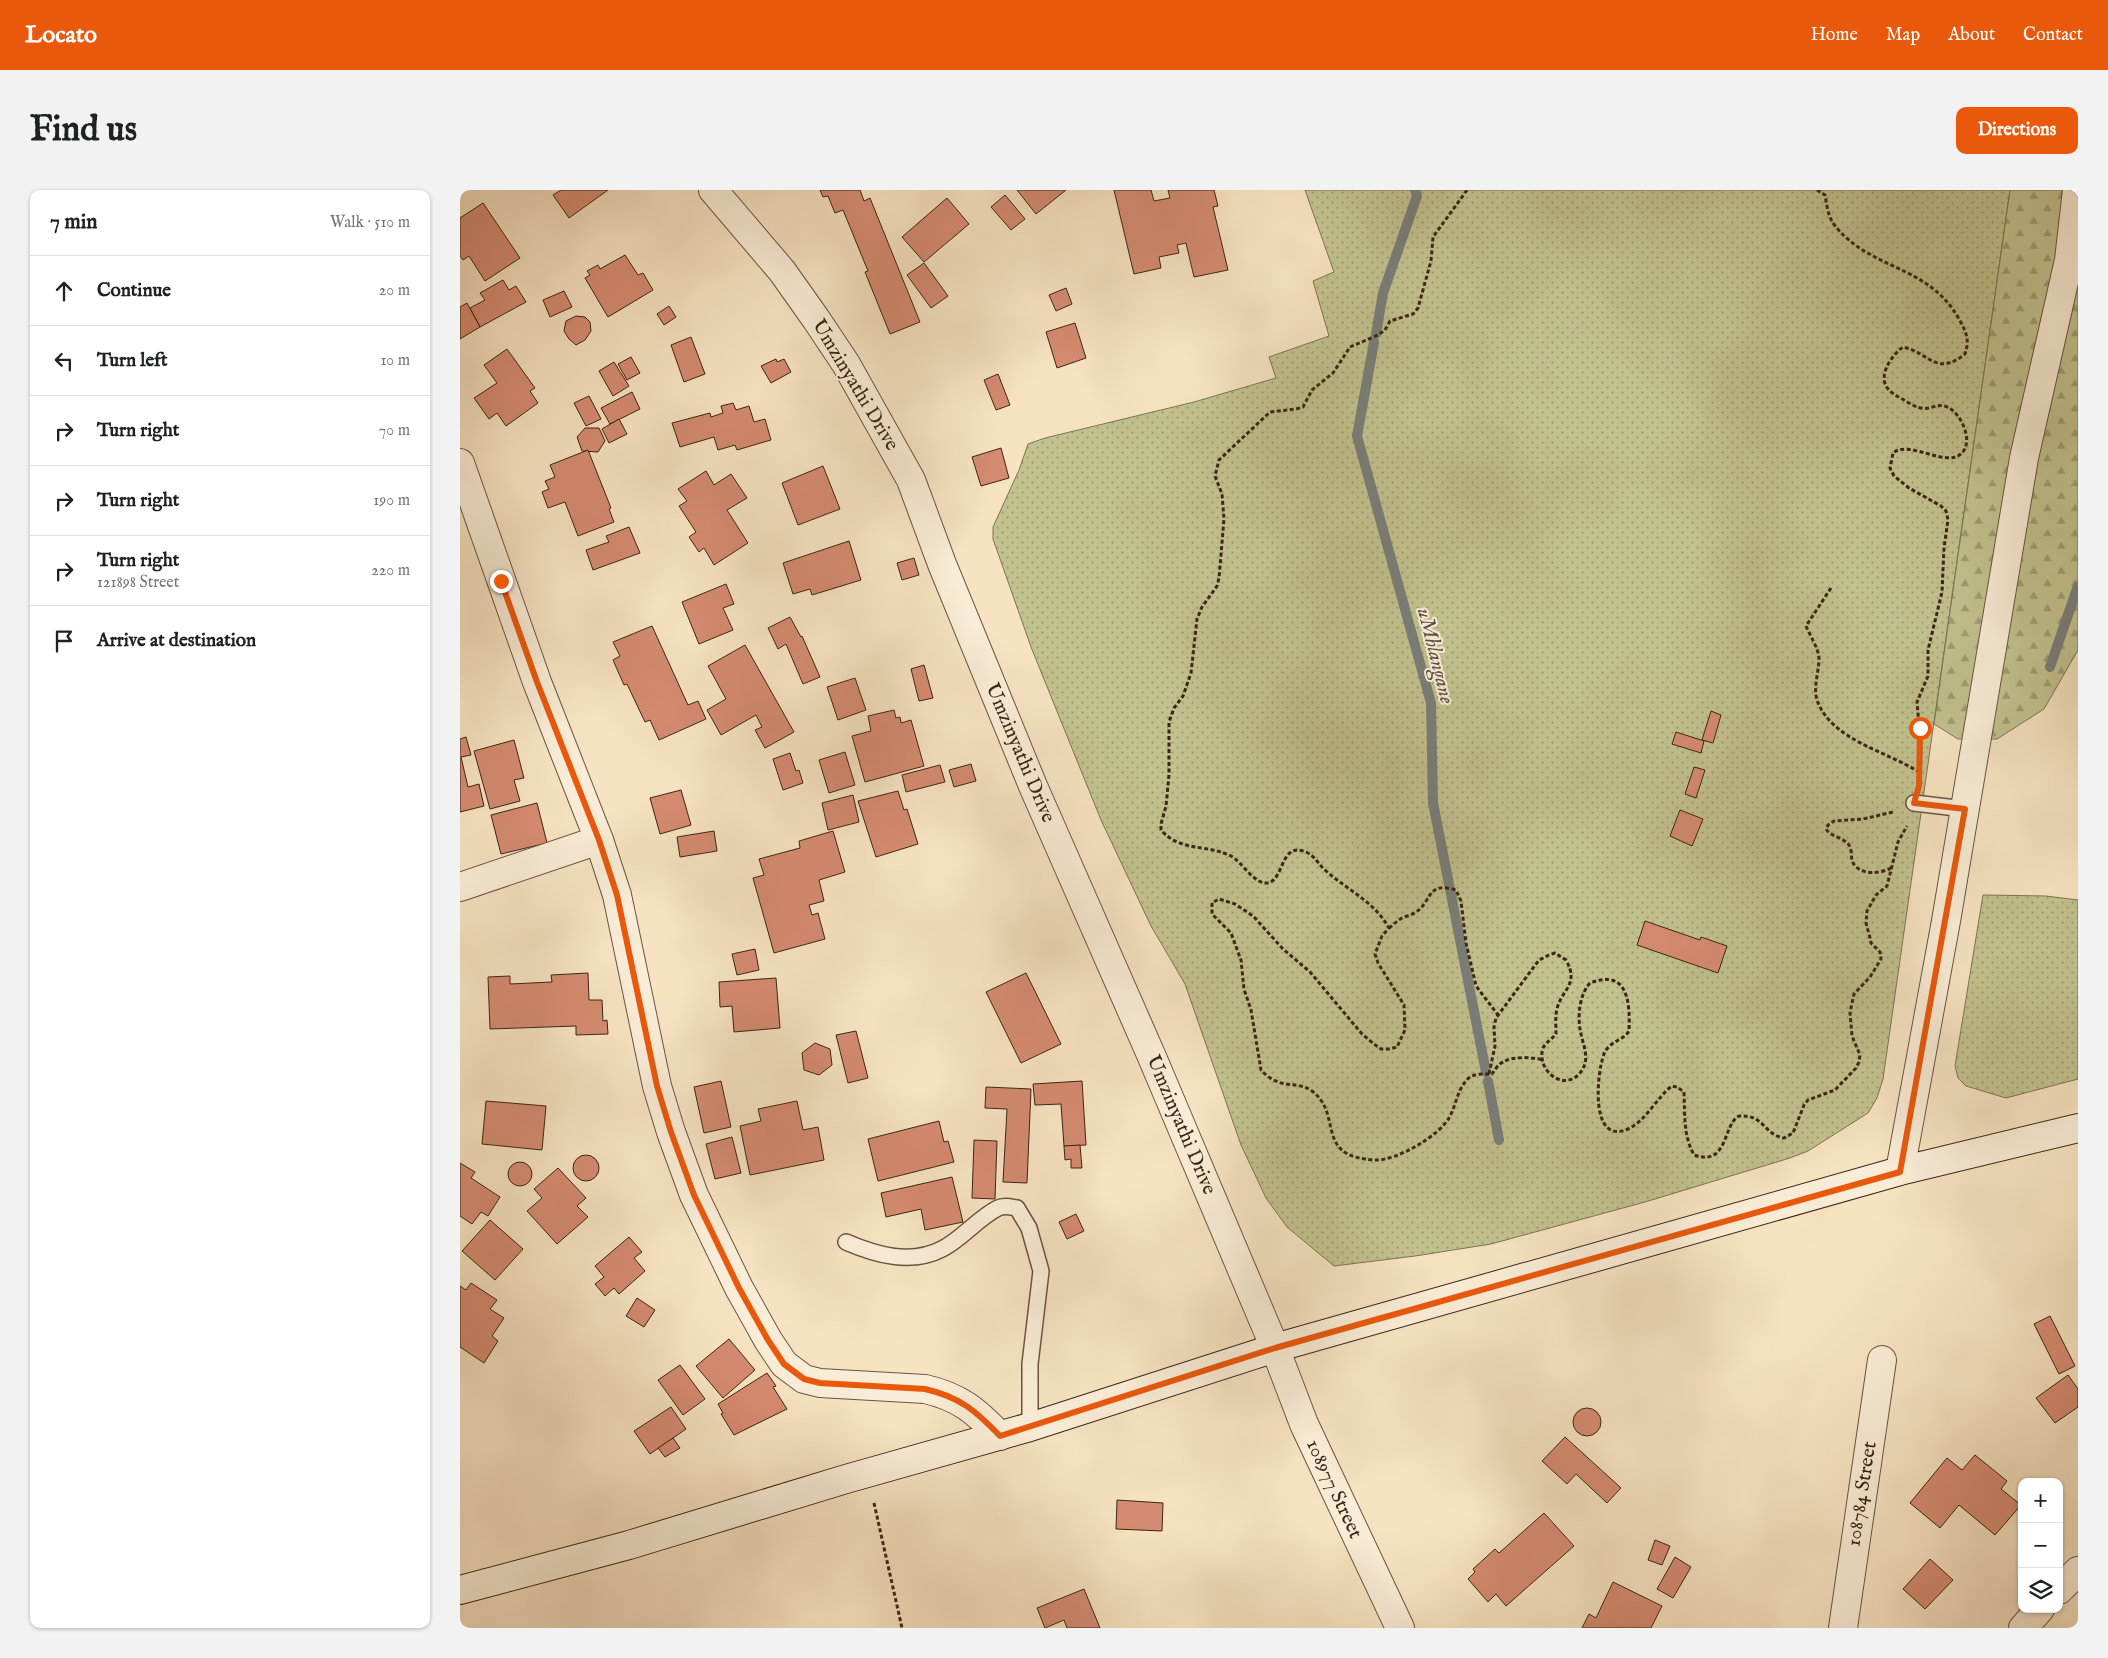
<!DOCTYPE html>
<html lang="en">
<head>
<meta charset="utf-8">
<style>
  :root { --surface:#fff; --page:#f2f2f2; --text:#202124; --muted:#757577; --line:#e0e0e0; --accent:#ea580c }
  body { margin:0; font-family:"IM FELL English",serif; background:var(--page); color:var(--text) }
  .controls { position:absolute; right:15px; bottom:15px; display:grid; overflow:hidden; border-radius:10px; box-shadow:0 1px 4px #0004 }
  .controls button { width:45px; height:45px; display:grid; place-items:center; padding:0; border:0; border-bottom:1px solid var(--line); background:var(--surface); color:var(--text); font:25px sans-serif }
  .stop { position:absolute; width:15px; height:15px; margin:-11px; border:4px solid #ea580c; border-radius:50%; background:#fff }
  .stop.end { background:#ea580c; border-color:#fff; box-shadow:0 1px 5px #0008 }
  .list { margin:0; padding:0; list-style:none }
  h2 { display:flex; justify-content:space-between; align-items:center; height:65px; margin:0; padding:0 20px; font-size:21px }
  h2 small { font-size:16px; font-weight:400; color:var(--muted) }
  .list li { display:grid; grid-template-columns:32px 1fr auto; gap:15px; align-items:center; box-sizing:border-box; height:70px; padding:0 20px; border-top:1px solid var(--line) }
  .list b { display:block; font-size:19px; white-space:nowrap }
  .list p { margin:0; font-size:16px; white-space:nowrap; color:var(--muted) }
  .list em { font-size:16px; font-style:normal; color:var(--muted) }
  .icon { flex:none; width:28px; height:28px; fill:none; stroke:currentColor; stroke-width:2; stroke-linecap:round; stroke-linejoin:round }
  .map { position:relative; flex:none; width:1618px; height:1438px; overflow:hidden; border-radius:10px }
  header { display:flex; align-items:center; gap:30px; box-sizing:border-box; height:70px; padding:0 25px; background:var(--accent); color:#fff }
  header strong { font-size:24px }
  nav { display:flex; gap:28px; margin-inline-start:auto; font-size:18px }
  .intro { display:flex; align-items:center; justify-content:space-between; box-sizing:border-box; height:120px; padding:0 30px }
  h1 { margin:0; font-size:35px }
  .button { padding:12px 22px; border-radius:10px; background:var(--accent); color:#fff; font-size:18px; font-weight:700 }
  main { display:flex; gap:30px; padding:0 30px }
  aside { flex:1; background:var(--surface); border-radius:10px; box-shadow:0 1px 4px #0004 }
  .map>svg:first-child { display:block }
  .green { fill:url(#green-dots); stroke:#7e7452 }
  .forest { fill:url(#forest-firs); stroke:#7e7452 }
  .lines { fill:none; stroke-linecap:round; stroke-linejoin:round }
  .stream { stroke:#797f7a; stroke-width:10 }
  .building { fill:#d58b71; stroke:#3b2514 }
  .service-casing { stroke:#6a5440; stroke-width:18 }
  .minor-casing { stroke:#6a5440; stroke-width:30 }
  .tertiary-casing { stroke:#6a5440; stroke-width:30 }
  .secondary-casing { stroke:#3b2514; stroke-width:30 }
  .path { stroke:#3b2514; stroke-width:3; stroke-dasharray:4 2.5; stroke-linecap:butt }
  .service { stroke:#faedd7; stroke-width:15 }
  .minor { stroke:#faedd7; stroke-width:28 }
  .tertiary { stroke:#faedd7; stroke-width:28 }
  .secondary { stroke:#faedd7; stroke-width:28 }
  .route { stroke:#ea580c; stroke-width:6 }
  .labels { text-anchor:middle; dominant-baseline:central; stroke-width:4; stroke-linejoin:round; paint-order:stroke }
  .street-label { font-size:20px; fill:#3b2514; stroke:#faedd7 }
  .water-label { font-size:21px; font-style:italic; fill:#5a5247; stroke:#faedd7 }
</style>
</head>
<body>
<header>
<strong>Locato</strong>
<nav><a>Home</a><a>Map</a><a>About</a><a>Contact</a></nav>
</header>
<div class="intro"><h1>Find us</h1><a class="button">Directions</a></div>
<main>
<aside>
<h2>7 min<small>Walk · 510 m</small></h2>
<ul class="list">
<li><svg class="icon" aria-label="ahead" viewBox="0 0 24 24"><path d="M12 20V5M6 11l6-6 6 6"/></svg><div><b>Continue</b></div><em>20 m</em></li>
<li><svg class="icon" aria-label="left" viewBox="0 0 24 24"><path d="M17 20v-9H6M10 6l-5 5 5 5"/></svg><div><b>Turn left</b></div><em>10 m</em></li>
<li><svg class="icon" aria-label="right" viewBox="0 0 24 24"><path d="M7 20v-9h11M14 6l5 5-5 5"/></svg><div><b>Turn right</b></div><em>70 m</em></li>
<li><svg class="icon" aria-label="right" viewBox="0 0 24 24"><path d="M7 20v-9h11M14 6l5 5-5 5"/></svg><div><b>Turn right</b></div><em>190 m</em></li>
<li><svg class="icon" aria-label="right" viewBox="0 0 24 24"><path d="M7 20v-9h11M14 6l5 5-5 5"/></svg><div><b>Turn right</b><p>121898 Street</p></div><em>220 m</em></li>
<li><svg class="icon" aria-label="arrive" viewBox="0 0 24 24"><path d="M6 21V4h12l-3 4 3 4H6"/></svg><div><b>Arrive at destination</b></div></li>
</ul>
</aside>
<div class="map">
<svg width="1618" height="1438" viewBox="0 0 1618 1438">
  <defs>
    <pattern id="green-dots" width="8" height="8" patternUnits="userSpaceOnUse" patternTransform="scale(1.25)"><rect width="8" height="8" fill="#c2c28f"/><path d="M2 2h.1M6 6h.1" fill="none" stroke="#9f9d74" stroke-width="1.8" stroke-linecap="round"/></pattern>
    <pattern id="forest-firs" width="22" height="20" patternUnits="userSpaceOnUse" patternTransform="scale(1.25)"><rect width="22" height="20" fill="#c2c28f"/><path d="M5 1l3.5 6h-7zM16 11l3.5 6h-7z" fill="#9f9d74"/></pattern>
  </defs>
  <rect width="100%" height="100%" fill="#f7e3c2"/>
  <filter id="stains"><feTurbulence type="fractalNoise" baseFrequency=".004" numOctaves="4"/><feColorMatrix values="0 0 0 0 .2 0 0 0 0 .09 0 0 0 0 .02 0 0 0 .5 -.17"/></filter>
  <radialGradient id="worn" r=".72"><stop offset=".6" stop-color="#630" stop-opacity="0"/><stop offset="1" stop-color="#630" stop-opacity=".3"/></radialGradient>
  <g class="green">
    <polygon points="845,0 1550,0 1423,889 1417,908 1408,923 1348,961 1330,968 1185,1012 1031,1054 955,1066 874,1076 827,1037 806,1008 781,955 725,794 691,736 641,630 571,457 533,349 533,337 559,280 568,254 585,248 734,212 816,188 809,167 869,146 853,91 874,82"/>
    <polygon points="1523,705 1586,706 1618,710 1618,889 1546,908 1506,896 1498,888 1495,876"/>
  </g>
  <polygon class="forest" points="1550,0 1618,0 1618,460 1584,519 1537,549 1498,549 1474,534"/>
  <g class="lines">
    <g class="stream">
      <polyline points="916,144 923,103 957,6 955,0"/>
      <polyline points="914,152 897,246 971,513 973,613 1026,882"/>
      <polyline points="1590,477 1618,396"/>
      <polyline points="1028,891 1039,950"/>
    </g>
  </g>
  <g class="building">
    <polygon points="101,0 148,0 109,28 93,5"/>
    <polygon points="360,0 400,0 404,11 410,8 460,132 430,144 405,82 408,81 383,20 375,23 368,6 363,7"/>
    <polygon points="557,0 606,0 576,24"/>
    <polygon points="654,0 691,0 694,11 710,8 708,0 754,0 758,16 753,17 768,80 734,87 726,53 717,55 719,63 699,67 701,78 674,84"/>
    <polygon points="545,5 565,29 551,40 531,17"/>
    <polygon points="487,8 509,34 464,72 442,47"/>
    <polygon points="23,13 60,68 25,91 9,66 3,70 0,66 0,28"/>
    <polygon points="165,65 178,85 183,83 193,100 148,127 125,88 130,85 127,81 138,75 140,79"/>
    <polygon points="464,73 488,106 471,118 447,85"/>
    <polygon points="43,90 49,100 56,96 66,112 20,137 10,118 25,110 20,103"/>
    <polygon points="606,98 612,114 596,121 589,105"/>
    <polygon points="104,101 112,117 90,127 83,110"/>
    <polygon points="7,113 20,137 0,149 0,117"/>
    <polygon points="209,116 216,127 204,135 197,124"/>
    <polygon points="116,126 125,127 130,132 131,141 125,150 116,155 109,149 104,141 106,131"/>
    <polygon points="615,133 626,168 597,178 586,142"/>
    <polygon points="231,147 245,184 224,192 211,155"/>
    <polygon points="47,159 75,198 70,201 78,213 46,236 37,223 29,229 14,208 37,193 24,175"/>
    <polygon points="171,167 180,183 167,190 158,174"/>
    <polygon points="316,169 317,172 324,169 331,182 311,193 301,176"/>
    <polygon points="154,172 169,196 153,206 139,181"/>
    <polygon points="538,184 550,215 536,220 524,190"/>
    <polygon points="172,202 180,219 150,234 141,218"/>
    <polygon points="129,206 141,229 126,236 114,213"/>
    <polygon points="273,213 276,220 289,216 294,232 305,229 311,250 277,260 275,255 258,260 254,247 220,257 212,233 250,223 251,227 263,223 261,216"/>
    <polygon points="159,229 167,244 149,253 142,239"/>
    <polygon points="125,238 139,238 145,251 138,262 122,261 117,247"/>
    <polygon points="541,258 549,288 521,296 512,267"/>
    <polygon points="128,260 151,318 149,319 154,332 118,346 105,312 88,318 82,302 89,299 85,291 95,287 90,275"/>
    <polygon points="363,276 380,319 338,335 322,293"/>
    <polygon points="246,281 254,295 271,284 287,308 267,320 288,353 254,375 244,358 239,362 229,347 236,342 219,316 227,311 218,299"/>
    <polygon points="169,337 180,363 133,380 126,360 149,352 146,346"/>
    <polygon points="389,351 401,390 352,405 350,399 333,404 323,373"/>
    <polygon points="454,368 459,385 442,390 437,373"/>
    <polygon points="266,394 274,414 263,418 273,440 239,454 222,412"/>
    <polygon points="330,427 341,447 342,446 360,487 343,494 326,454 318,459 308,438"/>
    <polygon points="192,436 228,515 238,511 246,529 199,550 190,530 185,532 167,494 164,495 153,470 160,466 153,452"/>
    <polygon points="285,455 334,542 305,558 295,540 302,537 296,525 261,545 247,520 266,509 248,476"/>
    <polygon points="464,475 473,508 459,511 451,479"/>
    <polygon points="395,488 406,520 378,530 367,497"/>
    <polygon points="434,520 436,528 440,527 441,533 451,530 464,576 405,592 392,546 411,541 408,526"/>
    <polygon points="1251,521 1261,525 1253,553 1242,550"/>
    <polygon points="1216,542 1244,551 1241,563 1212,554"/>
    <polygon points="6,547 11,565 1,567 8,597 19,594 24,616 0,622 0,549"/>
    <polygon points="54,550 64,588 54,590 60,611 30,619 14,561"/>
    <polygon points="385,562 395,595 369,603 359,570"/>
    <polygon points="330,563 336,581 339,580 343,593 323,600 313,569"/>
    <polygon points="511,574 516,591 494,597 489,580"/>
    <polygon points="480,575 485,592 446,602 442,585"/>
    <polygon points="1234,577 1245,580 1236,608 1225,604"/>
    <polygon points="221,600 231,635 200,644 190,608"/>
    <polygon points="438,601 444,620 447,619 458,654 416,667 398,611"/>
    <polygon points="393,605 399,632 368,640 362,613"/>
    <polygon points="77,613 87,653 41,664 31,625"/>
    <polygon points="1220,620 1243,629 1232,656 1210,646"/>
    <polygon points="254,641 257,661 220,667 217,647"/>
    <polygon points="373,641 385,682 359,690 364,711 349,715 352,725 358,723 365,749 314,763 293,688 304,685 299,669 340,658 339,651"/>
    <polygon points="1185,731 1240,750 1241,747 1267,756 1258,783 1177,755"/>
    <polygon points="295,759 299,780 277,785 272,764"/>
    <polygon points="128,783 129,810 142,810 143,831 147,830 148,844 116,845 116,836 30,839 28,787 50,786 50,794 92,792 91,785"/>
    <polygon points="566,783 601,854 561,873 526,802"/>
    <polygon points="316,788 320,838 274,842 272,816 260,817 259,792"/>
    <polygon points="396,841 408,888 388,893 376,845"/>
    <polygon points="355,853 370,859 372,875 359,885 344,880 342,863"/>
    <polygon points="261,891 271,937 244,943 234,897"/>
    <polygon points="622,891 626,955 604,956 601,914 575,915 573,894"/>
    <polygon points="526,897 571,899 567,993 543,992 547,919 525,918"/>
    <polygon points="26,911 86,916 82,960 22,954"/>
    <polygon points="337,911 343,940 358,937 364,970 290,985 280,936 301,931 298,919"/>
    <polygon points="479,931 484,952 488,951 494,972 418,991 408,949"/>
    <polygon points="272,947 281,983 255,989 246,954"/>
    <polygon points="514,950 537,951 535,1009 512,1008"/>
    <polygon points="620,955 622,978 611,978 611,969 605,970 604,956"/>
    <circle cx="126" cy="978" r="13"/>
    <circle cx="60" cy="984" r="12"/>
    <polygon points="0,973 15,982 11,988 40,1007 28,1026 21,1022 12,1034 0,1026"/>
    <polygon points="98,978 126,1008 117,1016 128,1027 97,1054 67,1021 82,1008 74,999"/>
    <polygon points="492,987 503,1032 465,1040 461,1019 426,1027 421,1003"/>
    <polygon points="616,1024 624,1041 607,1049 599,1032"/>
    <polygon points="30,1030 63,1059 35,1090 2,1061"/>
    <polygon points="169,1047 182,1062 174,1068 185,1081 159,1104 154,1098 145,1106 135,1094 144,1087 135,1076"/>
    <polygon points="11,1093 37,1110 30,1119 44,1128 32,1146 38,1151 24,1173 0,1157 0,1096 6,1100"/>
    <polygon points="177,1108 195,1120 184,1137 166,1126"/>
    <polygon points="1590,1126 1615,1176 1599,1184 1574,1134"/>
    <polygon points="269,1149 295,1180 263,1208 236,1176"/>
    <polygon points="220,1175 245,1209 223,1225 198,1190"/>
    <polygon points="307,1183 316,1196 313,1197 327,1219 274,1245 261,1224 263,1223 258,1214"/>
    <polygon points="1608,1185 1618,1199 1618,1217 1595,1233 1576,1208"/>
    <polygon points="211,1217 226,1239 190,1264 174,1241"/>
    <circle cx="1127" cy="1232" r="14"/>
    <polygon points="1105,1247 1161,1298 1147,1313 1116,1284 1107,1294 1082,1271"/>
    <polygon points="213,1248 220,1258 205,1267 198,1258"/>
    <polygon points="1515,1265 1547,1291 1541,1299 1561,1315 1535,1345 1499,1315 1480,1338 1450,1313 1487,1268 1502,1280"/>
    <polygon points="657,1310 703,1313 702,1341 656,1339"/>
    <polygon points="1084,1323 1114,1356 1046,1416 1036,1404 1028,1412 1008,1389 1015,1382 1013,1379 1035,1359 1039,1363"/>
    <polygon points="1195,1350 1210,1356 1202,1375 1188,1370"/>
    <polygon points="1215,1367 1231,1377 1213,1408 1197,1399"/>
    <polygon points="1470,1369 1493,1390 1465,1419 1443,1399"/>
    <polygon points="1153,1392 1202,1416 1191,1438 1122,1438 1129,1424 1136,1428"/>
    <polygon points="624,1399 640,1438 607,1438 604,1430 585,1438 577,1418"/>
  </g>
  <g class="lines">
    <defs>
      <g id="service">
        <polyline points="1454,613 1505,619"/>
        <path d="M386,1052C416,1065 451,1075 482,1059C502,1049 518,1028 538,1018C544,1015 551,1017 557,1018L569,1038L581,1081L570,1174V1237"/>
      </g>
      <g id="minor">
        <path d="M0,273L77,492L139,650L157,705L197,896L211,942L234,1005L279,1098L308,1150L324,1174L344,1189L360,1193L465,1199C500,1207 516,1221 540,1246"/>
        <polyline points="0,697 139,650"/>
        <polyline points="1440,981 1486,731 1564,268 1609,70 1617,0"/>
        <polyline points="1383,1438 1422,1170"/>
      </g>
      <g id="tertiary">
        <polyline points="253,0 322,81 356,129 386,174 451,290 482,374 573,596 692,867 815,1158 844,1234 940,1438"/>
        <polyline points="1599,1400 1618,1381"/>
        <polyline points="1563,1438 1580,1419"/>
      </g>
      <polyline id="secondary" points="0,1400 169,1355 386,1289 570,1237 815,1158 1440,981 1618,938"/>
    </defs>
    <use href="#service" class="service-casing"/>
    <use href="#minor" class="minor-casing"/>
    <use href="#tertiary" class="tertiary-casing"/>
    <use href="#secondary" class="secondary-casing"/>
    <g class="path">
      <path d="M1007,0L973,47L971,71L958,118L953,124L930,131L925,140L918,145L890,157L873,183L852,200L843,217L836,219L810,222L759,270L755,286L762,304L764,329L759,388L757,396L742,417L737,429L731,483L723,506L714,518L709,532V585L706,616L701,634V640C720,662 747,654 771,666C782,672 793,693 806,693C820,693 821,668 831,662C836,659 841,660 846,662C855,666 858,674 865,680C887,700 914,711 929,738L922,746L915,764L918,773L944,815L945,840L937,857L929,859H921L914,854L902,844L850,782L823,759L793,726L775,714L759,709L752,713V724L771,743L781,770L784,799L791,820L801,880C805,884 810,889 816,891C828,897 839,892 852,901C884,925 853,967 915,970C936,971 979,946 989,928C996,916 997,900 1007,890C1012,883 1023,884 1032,884C1035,880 1038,874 1043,872C1053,866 1072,867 1083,870"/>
      <path d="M1357,0L1365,5C1367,16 1368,28 1376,37C1411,80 1469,75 1499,129C1506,142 1510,149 1505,164C1476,187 1470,163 1443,157C1433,164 1419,183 1426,196C1430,203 1437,206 1444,210C1449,213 1455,217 1461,218C1469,220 1476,214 1484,216C1498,218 1515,249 1502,263C1487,279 1449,249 1433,263L1430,278L1434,286L1449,298L1481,316L1486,321L1488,330L1484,358L1482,402L1468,460V486L1457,512L1461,558L1459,589"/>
      <path d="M1371,398L1346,436C1350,446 1358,457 1359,468C1359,482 1353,497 1357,510C1371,550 1426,561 1459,582"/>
      <path d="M1431,678C1420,684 1399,686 1392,671C1391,666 1392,659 1389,655C1383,647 1371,647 1366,639L1368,635L1374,631L1403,629L1433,622"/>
      <path d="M929,738C933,735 937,731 942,728C946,726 952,725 956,722C972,712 966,691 996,700L1001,711L1006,753L1016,796L1038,825"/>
      <path d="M1029,884L1035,856L1034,837L1036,828L1079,770L1089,765L1095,763L1106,770C1120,795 1101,800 1097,819C1095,827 1096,836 1096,844C1092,849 1086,852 1083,858C1076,879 1102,902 1119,884C1131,871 1124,858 1121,844C1117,828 1119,805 1130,793C1169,778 1170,814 1169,841C1163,851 1149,851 1144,864C1137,882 1129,956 1168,939C1186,931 1198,906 1212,896L1217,897L1224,902C1225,925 1223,945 1234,965C1269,977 1262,935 1279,926C1304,924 1304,945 1324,948L1333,943L1344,915L1348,910L1375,900L1396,878L1399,872L1400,865L1392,846L1390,823L1392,813L1394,804L1410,787L1421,769L1420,762L1411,753L1410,748L1406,733L1407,721L1416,705L1427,696L1438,652L1447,636"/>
      <polyline points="414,1313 442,1438"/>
    </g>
    <use href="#service" class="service"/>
    <use href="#minor" class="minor"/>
    <use href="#tertiary" class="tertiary"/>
    <use href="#secondary" class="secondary"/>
  </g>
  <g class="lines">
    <path class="route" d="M41,391L77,492L139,650L157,705L197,896L211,942L234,1005L279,1098L308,1150L324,1174L344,1189L360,1193L465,1199C500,1207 516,1221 540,1246L815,1158L1440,982L1505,619L1454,613L1459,596L1460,538"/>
  </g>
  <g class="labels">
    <g class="street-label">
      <text transform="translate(395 195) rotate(59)">Umzinyathi Drive</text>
      <text transform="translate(560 563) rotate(67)">Umzinyathi Drive</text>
      <text transform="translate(721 935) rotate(67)">Umzinyathi Drive</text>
      <text transform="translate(874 1299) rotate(65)">108977 Street</text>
      <text transform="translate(1402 1304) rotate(-81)">108784 Street</text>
    </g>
    <g class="water-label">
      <text transform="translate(975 466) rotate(76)">uMhlangane</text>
    </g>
  </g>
  <rect width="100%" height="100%" filter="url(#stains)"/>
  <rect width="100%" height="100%" fill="url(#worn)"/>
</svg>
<div class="controls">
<button>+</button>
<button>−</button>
<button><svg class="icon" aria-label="layers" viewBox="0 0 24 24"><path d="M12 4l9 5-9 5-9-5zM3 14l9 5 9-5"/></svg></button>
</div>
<div class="stop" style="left:1460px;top:538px"></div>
<div class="stop end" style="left:41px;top:391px"></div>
</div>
</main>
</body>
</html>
